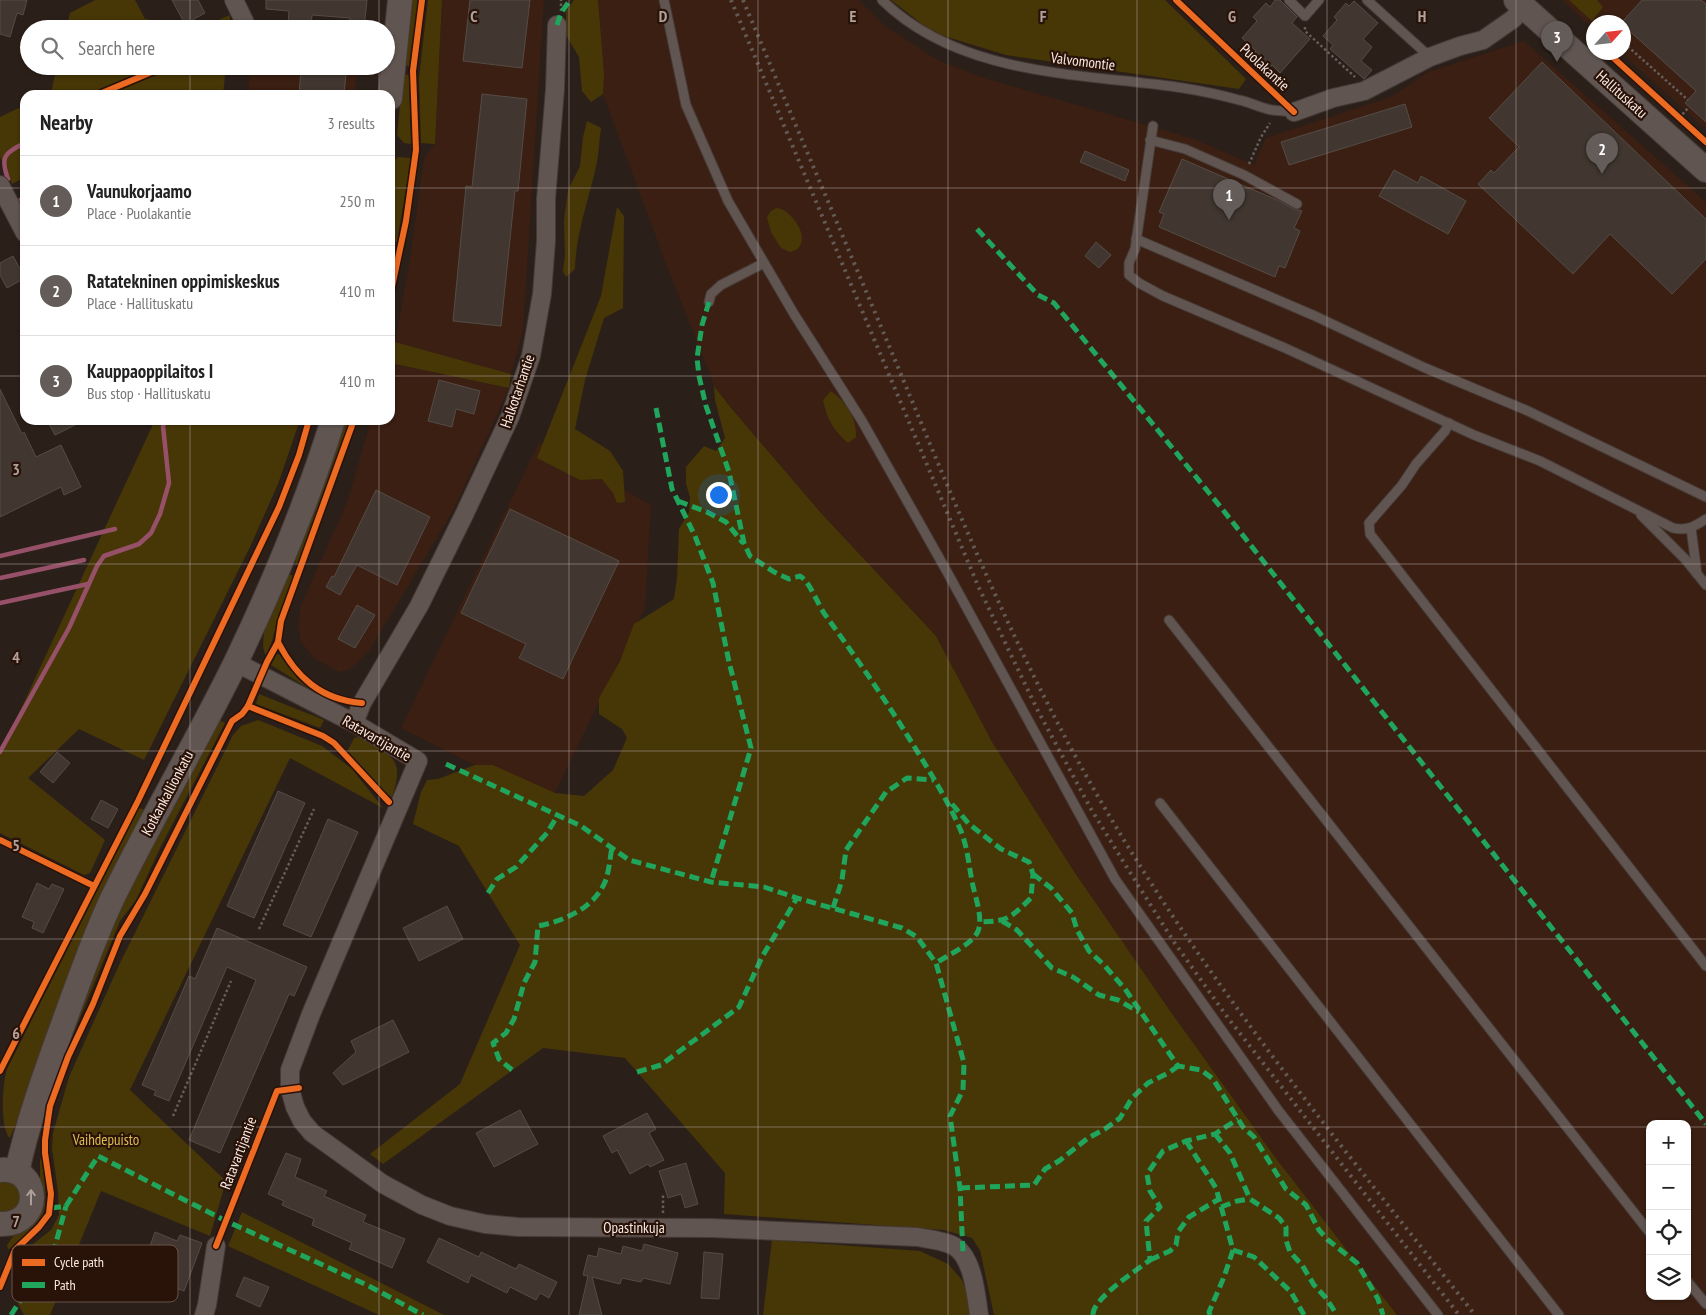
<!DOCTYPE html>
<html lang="en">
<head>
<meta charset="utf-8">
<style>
  :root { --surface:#fff; --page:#f2f2f2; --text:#222; --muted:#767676; --line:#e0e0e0; --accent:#635c59 }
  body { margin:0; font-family:"PT Sans Narrow",sans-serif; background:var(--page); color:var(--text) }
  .controls { position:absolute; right:15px; bottom:15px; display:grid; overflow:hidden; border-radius:10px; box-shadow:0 1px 4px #0004 }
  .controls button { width:45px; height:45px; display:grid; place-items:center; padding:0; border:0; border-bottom:1px solid var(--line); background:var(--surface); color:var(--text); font:25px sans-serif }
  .compass { position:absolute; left:1586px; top:15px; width:45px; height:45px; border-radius:50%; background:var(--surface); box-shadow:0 1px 4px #0004; rotate:63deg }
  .you { position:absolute; left:718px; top:494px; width:18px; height:18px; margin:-12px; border:4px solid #fff; border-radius:50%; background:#1a73e8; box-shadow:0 0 0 8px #1a73e833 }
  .badge { display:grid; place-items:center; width:32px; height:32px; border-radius:50%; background:var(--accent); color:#fff; font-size:16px; font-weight:700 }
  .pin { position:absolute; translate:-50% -41px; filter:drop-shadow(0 1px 2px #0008) }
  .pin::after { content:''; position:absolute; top:26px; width:18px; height:15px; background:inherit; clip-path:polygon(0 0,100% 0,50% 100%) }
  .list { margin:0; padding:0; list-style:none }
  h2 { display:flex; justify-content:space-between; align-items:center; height:65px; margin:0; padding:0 20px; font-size:21px }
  h2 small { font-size:16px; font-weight:400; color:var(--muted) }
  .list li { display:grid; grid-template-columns:32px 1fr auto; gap:15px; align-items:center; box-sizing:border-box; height:90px; padding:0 20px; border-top:1px solid var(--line) }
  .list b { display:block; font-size:19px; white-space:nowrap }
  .list p { margin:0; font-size:16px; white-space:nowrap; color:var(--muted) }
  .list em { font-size:16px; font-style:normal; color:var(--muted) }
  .icon { flex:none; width:28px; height:28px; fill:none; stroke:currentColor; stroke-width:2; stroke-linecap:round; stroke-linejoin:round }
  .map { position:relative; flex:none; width:1706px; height:1315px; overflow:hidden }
  .search { position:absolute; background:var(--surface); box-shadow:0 1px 4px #0004; left:20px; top:20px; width:375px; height:55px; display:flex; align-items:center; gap:12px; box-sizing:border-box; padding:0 18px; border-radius:28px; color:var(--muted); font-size:19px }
  .panel { position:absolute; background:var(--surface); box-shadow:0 1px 4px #0004; left:20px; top:90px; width:375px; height:335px; border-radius:15px }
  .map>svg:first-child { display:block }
  .built { fill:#3a1f12; fill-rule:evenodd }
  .green { fill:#473707 }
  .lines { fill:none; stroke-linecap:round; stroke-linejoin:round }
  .stream { stroke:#965169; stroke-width:4.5 }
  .building { fill:#413730; stroke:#554c46 }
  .lane-casing { stroke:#453a36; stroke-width:11 }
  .street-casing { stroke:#453a36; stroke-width:20 }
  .secondary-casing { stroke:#453a36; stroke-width:26 }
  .path { stroke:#665e5a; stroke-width:2.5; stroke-dasharray:2.5 2.5; stroke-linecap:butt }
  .lane { stroke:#605551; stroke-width:9 }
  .street { stroke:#605551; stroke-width:18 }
  .secondary { stroke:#605551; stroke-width:24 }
  .rail { stroke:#635a55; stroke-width:4; stroke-dasharray:2.5 5; stroke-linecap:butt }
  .quiet { stroke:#20a55d; stroke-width:5; stroke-dasharray:10 5; stroke-linecap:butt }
  .cycleway-casing { stroke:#291208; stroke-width:9 }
  .cycleway { stroke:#ed6a23; stroke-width:6 }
  .oneway { stroke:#ad9f9a }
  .grid { fill:none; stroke:#b2a29c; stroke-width:1; stroke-opacity:0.55 }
  .labels { text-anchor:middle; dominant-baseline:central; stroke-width:4.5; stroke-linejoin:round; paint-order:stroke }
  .street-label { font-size:15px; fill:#fae9e2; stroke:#291208 }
  .park-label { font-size:15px; fill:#dfbd4e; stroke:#291208 }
  .key { fill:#291208; stroke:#685249; stroke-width:1 }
  .key-label { font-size:14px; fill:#fae9e2 }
  .grid-label { font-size:16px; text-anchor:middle; font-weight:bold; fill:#b2a29c; stroke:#291208; stroke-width:4.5; stroke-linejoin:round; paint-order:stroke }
</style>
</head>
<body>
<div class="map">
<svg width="1706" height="1315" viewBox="0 0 1706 1315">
  <rect width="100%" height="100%" fill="#2b1f19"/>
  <g class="built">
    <polygon points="442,0 544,0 523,331 511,374 395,342 410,259 424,158 435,144"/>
    <path d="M598,0H859L885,26L938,60L984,78L1194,139L1254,165L1266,138L1391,97L1428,72L1524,41L1706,202V1315H1397L1275,1157L1168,1008L1073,870L992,742L936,636L821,513L731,408L714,386L662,253L603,94L604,73ZM1650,1124H1687V1296H1650Z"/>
    <polygon points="1562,0 1706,0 1706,129 1621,53 1624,52 1624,22 1594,22 1593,28"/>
    <polygon points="251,66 357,66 355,95 247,95"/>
    <polygon points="390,363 509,388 454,509 369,651 350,669 340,672 315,659 301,642 298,625 301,605 347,503 371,420 390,420"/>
    <polygon points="539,442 651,505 645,608 550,803 401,728"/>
  </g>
  <g class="green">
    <polygon points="95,0 135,0 145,19 199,28 230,15 230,29 66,29 70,13"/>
    <polygon points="410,0 419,0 409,66 404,65"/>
    <polygon points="428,0 442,0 435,144 421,143 419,78"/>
    <polygon points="574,0 598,0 604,73 603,94 591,102 582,91 579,57 566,35 566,11"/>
    <polygon points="891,0 1165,0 1246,79 1239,89 1006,55 944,36 926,27"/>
    <polygon points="1569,0 1597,0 1603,7 1592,21"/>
    <polygon points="57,66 226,66 223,95 47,95 51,93"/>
    <polygon points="403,74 409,75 411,144 404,143 397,135"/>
    <polygon points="25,105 25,177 12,184 0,157 0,117"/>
    <path d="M587,121L601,128C599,141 599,154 596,167C588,202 576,233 575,269L566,277L563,271L565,256L564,221L568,190L580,166L583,137Z"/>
    <polygon points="398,157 411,158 397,242 390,241 390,208 394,166 395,160"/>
    <polygon points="617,207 624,216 623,308 604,318 585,380 575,429 610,451 623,471 625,502 617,503 613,493 602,479 580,480 537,458 601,296"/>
    <path d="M776,208C790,208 812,238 797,249C797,250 790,252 790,252L781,248L771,232L767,218L770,212Z"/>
    <polygon points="395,342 511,374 509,388 390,363 390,357"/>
    <polygon points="714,386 731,408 821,513 936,636 992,742 1073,870 1168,1008 1275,1157 1397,1315 994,1315 980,1250 972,1238 944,1230 724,1214 725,1173 625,1058 543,1048 383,1164 370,1154 460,1084 520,945 459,846 413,824 421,792 427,780 438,779 475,765 493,765 555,793 584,796 613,770 627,738 622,729 599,714 599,698 620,661 634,624 674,599 677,578 679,529 689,512 690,497 686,484 686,467 704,446 716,451 725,438 715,400"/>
    <path d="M831,391C846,402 857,419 856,437L848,443C833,430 827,419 823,400Z"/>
    <polygon points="155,420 300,420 278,484 250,547 144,760 79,729 28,778 105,840 90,873 84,875 0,833 0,754"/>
    <polygon points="343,420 350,420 298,565 296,564 294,556"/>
    <path d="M288,574L294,576L279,614L272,641L266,656C255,636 279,593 288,574Z"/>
    <polygon points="277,654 280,655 298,679 311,690 271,665"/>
    <polygon points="259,694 324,720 320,728 256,704"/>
    <polygon points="219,720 225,723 160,848 136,900 120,921 67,1049 65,1048 86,988 139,866"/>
    <polygon points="258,720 322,746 352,769 383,808 290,758 130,1090 226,1181 210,1236 101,1191 50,1315 24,1315 12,1292 13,1277 20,1258 28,1248 51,1230 59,1215 58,1192 52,1148 53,1133 69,1077 119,965 233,735 241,726"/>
    <path d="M358,737C390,754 406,757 392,797L385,793L349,753L348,750L354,738Z"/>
    <path d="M139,808L145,810L24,1105L10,1138C0,1131 2,1084 7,1069Z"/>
    <path d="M40,1159L43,1160C43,1180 52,1210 36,1226C28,1234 19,1239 12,1248L8,1249L7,1245L14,1235L32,1224L40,1181Z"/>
    <path d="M7,1182C22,1186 23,1197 16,1210L0,1213V1183Z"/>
    <polygon points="242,1212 444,1315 379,1315 228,1246"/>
    <polygon points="772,1240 920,1251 948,1264 962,1280 971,1304 972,1315 763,1315"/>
  </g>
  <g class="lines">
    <g class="stream">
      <polyline points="128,95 132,94 135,95"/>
      <path d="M8,179C0,157 4,153 25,143"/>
      <polyline points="20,200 25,211"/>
      <polyline points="0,556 115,529"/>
      <polyline points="0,578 84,560"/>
      <polyline points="0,603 88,584"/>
      <polyline points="0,752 69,628 97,566 104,556 139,544 151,533 160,514 169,483 163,426 165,420"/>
    </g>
  </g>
  <g class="building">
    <polygon points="0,0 27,0 23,15 17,13 10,37 0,34"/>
    <polygon points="172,0 198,0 205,13 185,24"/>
    <polygon points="266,0 367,0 364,29 349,29 350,18 312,15 311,26 288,24 289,11 266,9"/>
    <polygon points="470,0 530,0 522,68 463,61"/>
    <polygon points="1275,0 1280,0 1297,17 1292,23 1310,39 1280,73 1272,65 1269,69 1253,55 1256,51 1242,38 1257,21 1253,17 1266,3 1270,7"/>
    <polygon points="1642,0 1701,0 1706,4 1706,122 1685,103 1696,91 1624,26 1624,22 1622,22"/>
    <polygon points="1354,1 1378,23 1363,39 1372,47 1361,61 1372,70 1364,79 1330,49 1333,45 1323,36 1337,20 1334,17 1346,3 1349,6"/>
    <polygon points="1542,62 1706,219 1706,259 1672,294 1610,234 1573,274 1478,184 1491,170 1494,173 1519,147 1489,118"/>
    <polygon points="301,69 346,74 344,95 299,95"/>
    <polygon points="482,94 527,99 518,191 515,191 501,326 453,321 466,186 472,187"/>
    <polygon points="1405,104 1412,127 1289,165 1281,142"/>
    <polygon points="1085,151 1129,170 1125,181 1080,162"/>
    <polygon points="1182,159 1277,200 1294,209 1302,211 1294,228 1300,231 1285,268 1279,266 1275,277 1159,227 1164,214 1159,212"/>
    <polygon points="1394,170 1418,183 1421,176 1466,201 1448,234 1379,196"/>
    <polygon points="1096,242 1111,255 1099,268 1085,256"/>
    <polygon points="13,256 25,278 7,288 0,275 0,263"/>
    <polygon points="439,380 480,391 474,414 456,409 452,427 428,421"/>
    <polygon points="0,389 22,434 24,432 36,457 61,445 81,487 64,495 61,487 0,517"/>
    <polygon points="47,420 85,420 55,435"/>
    <polygon points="376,490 430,517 397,585 357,565 340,595 326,587 332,576 334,577"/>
    <polygon points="510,509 619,561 563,679 519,658 526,644 461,613"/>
    <polygon points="357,605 375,615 355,648 338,639"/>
    <polygon points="57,752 70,763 53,783 40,772"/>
    <polygon points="278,791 305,803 254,918 227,906"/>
    <polygon points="101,800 118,809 108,828 91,819"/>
    <polygon points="328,819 358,832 311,937 283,925"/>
    <polygon points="37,883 49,889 52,884 64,889 43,933 32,928 34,922 22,917"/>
    <polygon points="447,906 463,939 419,961 403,928"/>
    <polygon points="217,928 307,967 294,996 289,994 220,1153 189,1140 256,980 227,967 169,1101 154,1095 156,1091 142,1085 189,976 195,979"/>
    <polygon points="393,1020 409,1052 343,1085 333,1073 356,1052 351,1041"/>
    <polygon points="520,1110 538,1144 494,1167 476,1133"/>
    <polygon points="647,1113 656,1129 649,1133 664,1160 650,1167 648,1164 630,1174 617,1150 612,1153 603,1136"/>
    <polygon points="286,1153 301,1159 295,1177 327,1191 324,1196 366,1215 363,1222 405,1239 392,1268 349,1249 352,1243 312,1225 314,1219 282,1205 284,1201 268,1194"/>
    <polygon points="686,1163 698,1204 685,1208 681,1194 668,1198 659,1171"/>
    <polygon points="155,1232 177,1241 180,1235 202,1243 184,1291 162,1283 172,1257 149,1249"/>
    <polygon points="439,1238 479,1257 481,1252 516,1269 519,1264 557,1282 549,1298 540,1293 536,1300 510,1287 507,1293 471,1275 468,1283 427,1262"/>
    <polygon points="644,1244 678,1253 670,1284 643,1278 641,1282 622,1278 620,1284 592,1277 602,1315 579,1315 588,1276 583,1275 588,1255 597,1257 599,1248 621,1254 623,1246 642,1251"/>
    <polygon points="704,1252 723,1254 719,1299 701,1298"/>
    <polygon points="244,1277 269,1287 260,1307 236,1296"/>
  </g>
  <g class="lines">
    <defs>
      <g id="lane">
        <polyline points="664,0 686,105 728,201 794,314 862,421 946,570 1115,879 1278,1110 1438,1315"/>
        <path d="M882,0C961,77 1081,73 1183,88C1202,91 1221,95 1239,100C1250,102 1260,108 1272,110C1279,111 1287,111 1294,112"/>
        <polyline points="1289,0 1305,16 1319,0"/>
        <polyline points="1367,0 1430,57"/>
        <path d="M1153,126L1135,249L1129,263V275L1139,283L1163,296L1285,348L1474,435L1540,461L1673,528C1686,531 1694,527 1706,519"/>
        <polyline points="1150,140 1185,149 1244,175 1297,204"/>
        <polyline points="1136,239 1315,316 1423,367 1528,411 1706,497"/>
        <polyline points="709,302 711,294 721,285 764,263"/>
        <polyline points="1449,423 1445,431 1416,464 1402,485 1369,523 1370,534 1706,966"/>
        <polyline points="1641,515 1685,559 1706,585"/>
        <polyline points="1691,528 1697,574"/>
        <polyline points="1169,620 1650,1233"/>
        <polyline points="1160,803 1559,1315"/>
        <polyline points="1687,1281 1706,1304"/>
      </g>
      <g id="street">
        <polyline points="234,0 248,29"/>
        <polyline points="1294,112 1333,98 1364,91 1430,57 1460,46 1483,40 1513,19 1524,7"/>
        <polyline points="0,185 25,233"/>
        <path d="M235,662L354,723L418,761L311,1014L290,1070V1089L295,1107L302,1121L312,1133L383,1184L422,1205L450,1216L485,1224L518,1227L711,1228L917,1237C928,1239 941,1240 952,1245C973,1255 976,1294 979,1315"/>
        <polyline points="354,723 362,703 419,606 464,515 510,417 531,356 542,294 546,241 546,199 555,89 557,25"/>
        <polyline points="204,1315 207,1305 216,1246"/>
      </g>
      <g id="secondary">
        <polyline points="1516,0 1706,170"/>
        <polyline points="390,98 400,0"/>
        <path d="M0,1170C40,1165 45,1226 0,1224"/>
        <path d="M17,1172C28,1120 47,1069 65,1019C80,978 94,937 113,897C152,818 196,743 235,664C273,585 307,503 333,420"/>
      </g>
    </defs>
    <use href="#lane" class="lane-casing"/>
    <use href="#street" class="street-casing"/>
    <use href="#secondary" class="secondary-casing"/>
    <g class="path">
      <polyline points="561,11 561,0"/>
      <polyline points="1305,27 1305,31 1355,77"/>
      <polyline points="1624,43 1688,100"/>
      <polyline points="1679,118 1689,107"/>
      <polyline points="1249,164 1261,137 1270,123"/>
      <polyline points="259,929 314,809"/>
      <polyline points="173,1116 231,981"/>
      <polyline points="663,1213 663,1194"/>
    </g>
    <use href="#lane" class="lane"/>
    <use href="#street" class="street"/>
    <use href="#secondary" class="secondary"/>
    <g class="rail">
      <polyline points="731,0 979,588 1037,709 1091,809 1126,866 1174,942 1228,1018 1459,1315"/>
      <path d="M743,0C795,124 848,248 900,372C961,519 1022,667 1103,805C1210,988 1345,1150 1475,1315"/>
    </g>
    <g class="quiet">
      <polyline points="557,25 561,13 570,0"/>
      <polyline points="977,229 1038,295 1054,303 1223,510 1706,1124"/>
      <path d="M709,302L702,325L697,358L699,376L706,406L729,472L744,543L750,556L774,572L789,579L800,576C811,583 817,604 826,616C858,660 889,705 917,751C933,777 949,803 961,831C968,849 969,868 973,886C976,899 983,919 978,931C973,944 948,955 936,963"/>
      <polyline points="656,408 672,489 695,536 713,583 729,662 751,748 711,882"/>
      <polyline points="678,501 707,512 726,522 743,543"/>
      <polyline points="446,764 581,826 629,860 711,882 764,887 797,898 902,928 917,937 936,963 964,1063 963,1090 950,1116 960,1188 963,1253"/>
      <path d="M952,804L969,824L1001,849L1029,862L1033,874L1031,898C1009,919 1009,921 979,922"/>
      <polyline points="1033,874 1051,888 1072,913 1077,930 1089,951 1104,965 1125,989 1178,1066 1201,1070 1213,1079 1243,1127 1254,1137 1286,1189 1306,1205 1319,1230 1328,1240 1357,1263 1378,1299 1383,1315"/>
      <polyline points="488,893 497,879 516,867 547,833 558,815"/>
      <polyline points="833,908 842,880 846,850 886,792 907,778 934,780"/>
      <polyline points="1002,921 1017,930 1052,968 1073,977 1099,995 1118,1000 1139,1012"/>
      <path d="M512,1070L499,1059L493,1043L506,1033L514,1019L524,983L535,962L538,926C564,921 594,908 605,882C609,872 610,858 612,847"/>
      <polyline points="637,1072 661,1065 739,1007 762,957 797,898"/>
      <polyline points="1215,1134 1230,1153 1250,1199 1279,1218 1286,1227 1286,1240 1290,1252 1302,1265 1314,1285 1326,1298 1337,1315"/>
      <polyline points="1186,1141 1216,1188 1233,1250 1224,1277 1209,1312 1210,1315"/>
      <polyline points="960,1188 1034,1185 1045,1169 1059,1161 1088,1138 1105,1129 1120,1118 1132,1098 1148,1083 1170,1072 1178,1066"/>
      <polyline points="1221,1207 1237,1201 1250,1199"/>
      <polyline points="51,1208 66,1206 98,1156 226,1221 367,1285 423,1315"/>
      <polyline points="1233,1250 1254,1257 1291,1292 1304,1315"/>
      <polyline points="1150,1260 1170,1251 1176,1245 1178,1232 1189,1217 1219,1199"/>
      <polyline points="11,1315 23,1296 36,1284 51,1261 66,1206"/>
      <path d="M1093,1315C1092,1299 1137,1270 1150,1260L1146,1221L1160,1207L1150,1191L1147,1174L1163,1151L1186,1141L1215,1134L1238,1119"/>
    </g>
    <defs>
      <g id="cycleway">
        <polyline points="1176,0 1294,112"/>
        <polyline points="1607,52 1706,142"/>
        <polyline points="97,95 166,66"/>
        <polyline points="390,296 406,221 416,150 413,71 422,0"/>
        <path d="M278,642C296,677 321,700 362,703"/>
        <polyline points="248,706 323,736 334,743 389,802"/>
        <polyline points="0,840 94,886"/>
        <polyline points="0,1071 138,801 279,507 299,455 309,420"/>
        <polyline points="216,1246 277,1091 299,1088"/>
        <polyline points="0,1287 15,1250 39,1227 49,1214 51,1194 45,1153 45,1140 50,1106 68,1057 93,1004 120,936 145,894 232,721 242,714 248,706 267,662 278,642 281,621 288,602 354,420"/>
      </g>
    </defs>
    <use href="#cycleway" class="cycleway-casing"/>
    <use href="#cycleway" class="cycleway"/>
  </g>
  <defs><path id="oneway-shaft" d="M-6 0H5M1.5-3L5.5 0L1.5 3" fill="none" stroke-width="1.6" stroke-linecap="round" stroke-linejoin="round" transform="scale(1.25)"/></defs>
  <use class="oneway" href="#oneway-shaft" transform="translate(31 1197) rotate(-90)"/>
  <path class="grid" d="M190,0V29M379,0V29M569,0V1315M758,0V1315M948,0V1315M1137,0V1315M1327,0V1315M1516,0V1315M190,66V95M379,66V95M0,188H25M390,188H1706M0,376H25M390,376H1706M190,420V1315M379,420V1315M0,564H1706M0,751H1706M0,939H1706M0,1127H1650M1687,1127H1706"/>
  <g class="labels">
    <g class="street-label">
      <text transform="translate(1083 61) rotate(7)">Valvomontie</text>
      <text transform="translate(1265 67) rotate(43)">Puolakantie</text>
      <text transform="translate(1622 94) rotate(42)">Hallituskatu</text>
      <text transform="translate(517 391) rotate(-71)">Halkotarhantie</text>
      <text transform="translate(377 738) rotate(30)">Ratavartijantie</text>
      <text transform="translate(167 793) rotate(-62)">Kotkankallionkatu</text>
      <text transform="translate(238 1153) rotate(-69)">Ratavartijantie</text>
      <text x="634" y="1227">Opastinkuja</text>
    </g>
    <g class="park-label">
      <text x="106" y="1139">Vaihdepuisto</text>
    </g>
  </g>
  <rect x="12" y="1245" width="166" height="57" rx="8" class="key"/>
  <rect x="22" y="1259" width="23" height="7" fill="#ed6a23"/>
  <rect x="22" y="1282" width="23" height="6" fill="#20a55d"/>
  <g class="key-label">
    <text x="54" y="1267">Cycle path</text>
    <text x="54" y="1290">Path</text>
  </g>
  <g class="grid-label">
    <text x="474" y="22">C</text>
    <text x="663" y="22">D</text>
    <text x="853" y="22">E</text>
    <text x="1043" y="22">F</text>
    <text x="1232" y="22">G</text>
    <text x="1422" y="22">H</text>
    <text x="16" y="475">3</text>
    <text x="16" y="663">4</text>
    <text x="16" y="851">5</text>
    <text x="16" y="1039">6</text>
    <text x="16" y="1227">7</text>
  </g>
</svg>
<div class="controls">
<button>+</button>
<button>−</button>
<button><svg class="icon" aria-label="locate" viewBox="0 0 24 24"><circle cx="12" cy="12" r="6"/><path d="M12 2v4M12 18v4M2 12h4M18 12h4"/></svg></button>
<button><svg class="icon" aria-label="layers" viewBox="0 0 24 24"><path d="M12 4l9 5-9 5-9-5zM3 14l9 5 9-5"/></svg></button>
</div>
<svg class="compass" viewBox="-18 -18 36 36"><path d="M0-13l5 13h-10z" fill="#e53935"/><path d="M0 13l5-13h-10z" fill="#767676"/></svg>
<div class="you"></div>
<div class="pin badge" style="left:1229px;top:220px">1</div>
<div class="pin badge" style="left:1602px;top:174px">2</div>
<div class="pin badge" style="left:1557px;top:62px">3</div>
<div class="search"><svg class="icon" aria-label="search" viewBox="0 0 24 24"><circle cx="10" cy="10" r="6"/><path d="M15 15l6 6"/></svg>Search here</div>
<section class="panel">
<h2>Nearby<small>3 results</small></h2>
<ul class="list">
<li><span class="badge">1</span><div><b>Vaunukorjaamo</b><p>Place · Puolakantie</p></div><em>250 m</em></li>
<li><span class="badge">2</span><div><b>Ratatekninen oppimiskeskus</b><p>Place · Hallituskatu</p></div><em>410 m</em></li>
<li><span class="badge">3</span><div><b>Kauppaoppilaitos I</b><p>Bus stop · Hallituskatu</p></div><em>410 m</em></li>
</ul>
</section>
</div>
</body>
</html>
